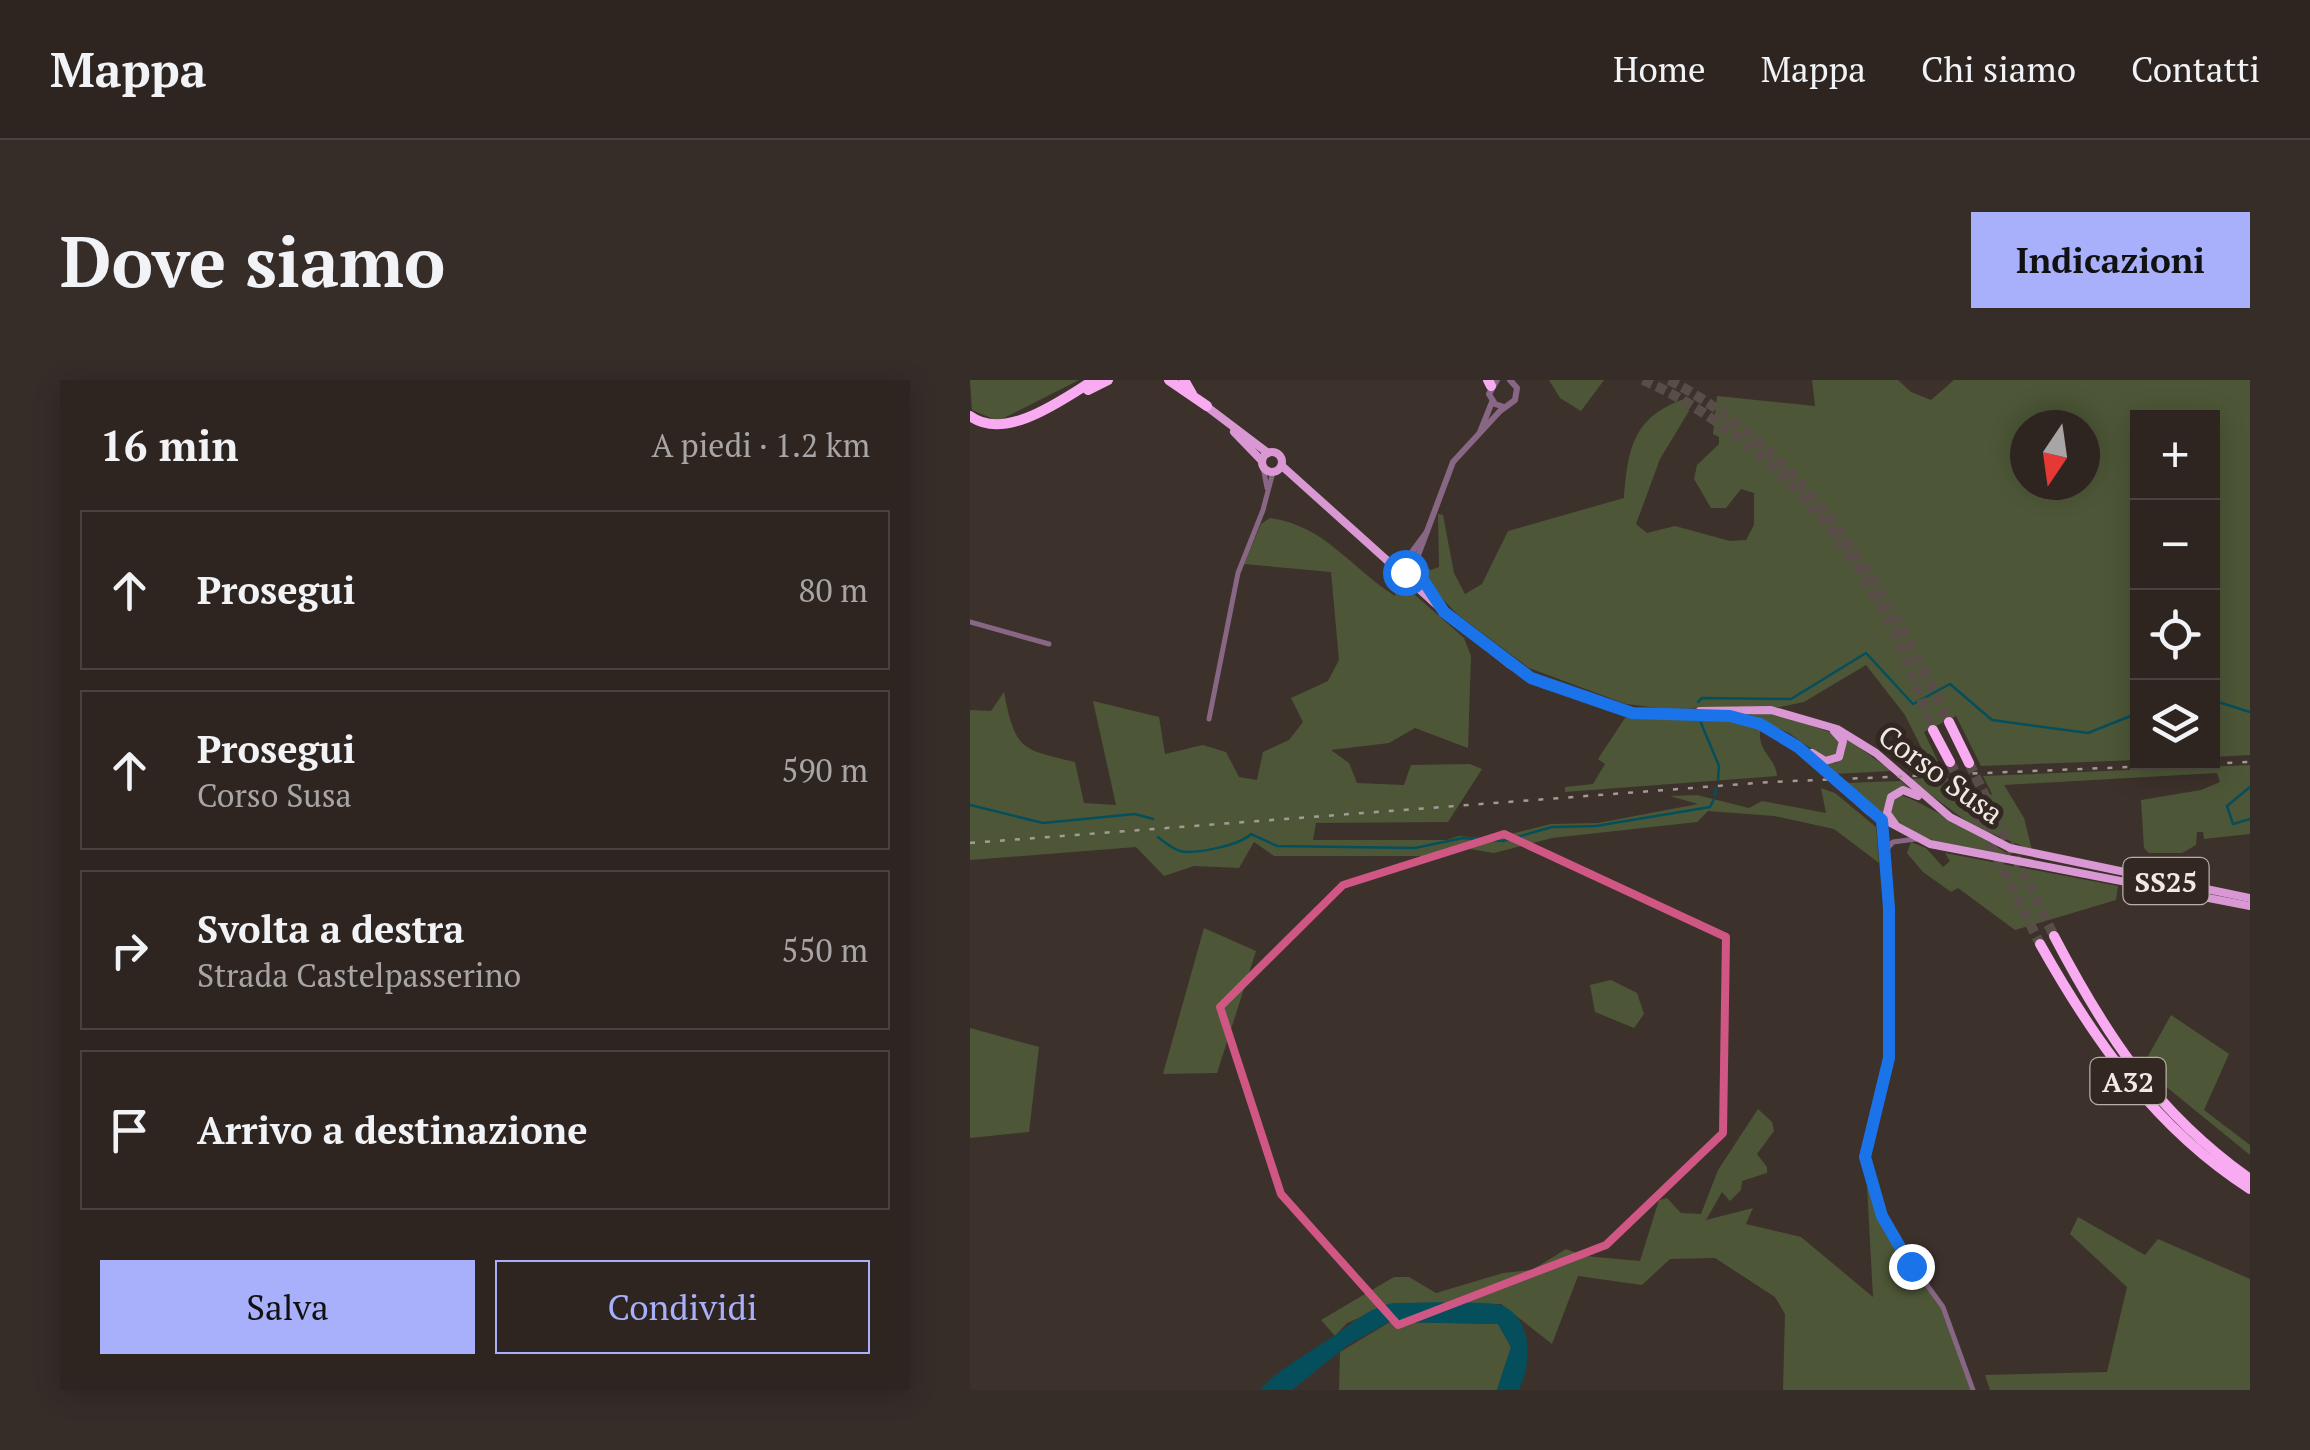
<!DOCTYPE html>
<html lang="it">
<head>
<meta charset="utf-8">
<style>
  :root { --surface:#2e2520; --page:#362d29; --text:#f1f3f6; --muted:#a7a5a5; --line:#49423e; --accent:#a8b0fc }
  body { margin:0; font-family:"PT Serif",serif; background:var(--page); color:var(--text) }
  .controls { position:absolute; right:30px; top:30px; display:grid; overflow:hidden; border-radius:0px; box-shadow:0 5px 25px #0003 }
  .controls button { width:90px; height:90px; display:grid; place-items:center; padding:0; border:0; border-bottom:2px solid var(--line); background:var(--surface); color:var(--text); font:50px sans-serif }
  .compass { position:absolute; left:1040px; top:30px; width:90px; height:90px; border-radius:50%; background:var(--surface); box-shadow:0 5px 25px #0003; rotate:193deg }
  .stop { position:absolute; width:30px; height:30px; margin:-22px; border:8px solid #1a73e8; border-radius:50%; background:#fff }
  .stop.end { background:#1a73e8; border-color:#fff; box-shadow:0 2px 10px #0008 }
  .list { margin:0; padding:0; list-style:none }
  h2 { display:flex; justify-content:space-between; align-items:center; height:130px; margin:0; padding:0 40px; font-size:42px }
  h2 small { font-size:32px; font-weight:400; color:var(--muted) }
  .list li { display:grid; grid-template-columns:65px 1fr auto; gap:30px; align-items:center; box-sizing:border-box; height:160px; margin:0 20px 20px; padding:0 20px; border:2px solid var(--line); border-radius:0px }
  .list b { display:block; font-size:38px; white-space:nowrap }
  .list p { margin:0; font-size:32px; white-space:nowrap; color:var(--muted) }
  .list em { font-size:32px; font-style:normal; color:var(--muted) }
  .actions { display:flex; gap:20px; padding:30px 40px }
  .actions a { flex:1; padding:22px 0; border:2px solid var(--accent); border-radius:0px; text-align:center; font-size:35px; color:var(--accent) }
  .actions .main { background:var(--accent); color:#111 }
  .icon { flex:none; width:55px; height:55px; fill:none; stroke:currentColor; stroke-width:2; stroke-linecap:round; stroke-linejoin:round }
  .map { position:relative; flex:none; width:1280px; height:1010px; overflow:hidden; border-radius:0px }
  header { display:flex; align-items:center; gap:60px; box-sizing:border-box; height:140px; padding:0 50px; background:var(--surface); border-bottom:2px solid var(--line) }
  header strong { font-size:48px }
  nav { display:flex; gap:55px; margin-inline-start:auto; font-size:35px }
  .intro { display:flex; align-items:center; justify-content:space-between; box-sizing:border-box; height:240px; padding:0 60px }
  h1 { margin:0; font-size:70px }
  .button { padding:25px 45px; border-radius:0px; background:var(--accent); color:#111; font-size:35px; font-weight:700 }
  main { display:flex; gap:60px; padding:0 60px }
  aside { flex:1; background:var(--surface); border-radius:0px; box-shadow:0 5px 25px #0003 }
  .map>svg:first-child { display:block }
  .green { fill:#4d5737; fill-rule:evenodd }
  .water { fill:#054f5d }
  .lines { fill:none; stroke-linecap:round; stroke-linejoin:round }
  .stream { stroke:#054f5d; stroke-width:2.5 }
  .motorway-tunnel { stroke:#584d47; stroke-width:10; stroke-dasharray:10 5; stroke-linecap:butt }
  .minor { stroke:#876784; stroke-width:5 }
  .tertiary { stroke:#876784; stroke-width:6 }
  .primary { stroke:#d998d3; stroke-width:8 }
  .motorway { stroke:#f9abf2; stroke-width:10 }
  .rail { stroke:#a49a95; stroke-width:2.5; stroke-dasharray:5 10; stroke-linecap:butt }
  .route { stroke:#1a73e8; stroke-width:12 }
  .marked { fill:none; stroke:#d05784; stroke-width:8; stroke-linejoin:round }
  .labels { text-anchor:middle; dominant-baseline:central; stroke-width:10; stroke-linejoin:round; paint-order:stroke }
  .shield { fill:#322721; stroke:#b8afaa; stroke-width:2.5 }
  .shield-label { font-size:28px; font-weight:bold; fill:#f1e9e5 }
  .street-label { font-size:30px; fill:#f1e9e5; stroke:#322721 }
</style>
</head>
<body>
<header>
<strong>Mappa</strong>
<nav><a>Home</a><a>Mappa</a><a>Chi siamo</a><a>Contatti</a></nav>
</header>
<div class="intro"><h1>Dove siamo</h1><a class="button">Indicazioni</a></div>
<main>
<aside>
<h2>16 min<small>A piedi · 1.2 km</small></h2>
<ul class="list">
<li><svg class="icon" aria-label="ahead" viewBox="0 0 24 24"><path d="M12 20V5M6 11l6-6 6 6"/></svg><div><b>Prosegui</b></div><em>80 m</em></li>
<li><svg class="icon" aria-label="ahead" viewBox="0 0 24 24"><path d="M12 20V5M6 11l6-6 6 6"/></svg><div><b>Prosegui</b><p>Corso Susa</p></div><em>590 m</em></li>
<li><svg class="icon" aria-label="right" viewBox="0 0 24 24"><path d="M7 20v-9h11M14 6l5 5-5 5"/></svg><div><b>Svolta a destra</b><p>Strada Castelpasserino</p></div><em>550 m</em></li>
<li><svg class="icon" aria-label="arrive" viewBox="0 0 24 24"><path d="M6 21V4h12l-3 4 3 4H6"/></svg><div><b>Arrivo a destinazione</b></div></li>
</ul>
<div class="actions"><a class="main">Salva</a><a>Condividi</a></div>
</aside>
<div class="map">
<svg width="1280" height="1010" viewBox="0 0 1280 1010">
  <rect width="100%" height="100%" fill="#3d312b"/>
  <g class="green">
    <polygon points="0,0 109,0 28,41 2,30"/>
    <polygon points="579,0 634,0 611,31 590,18"/>
    <path d="M842,0H928L941,12L961,20L984,0H1280V375L1243,377L1242,38H1168L1167,380L1011,386L986,336L954,352L971,388L937,390L936,386L958,381L935,335L896,285L834,322L810,327L697,329L656,324L559,288L487,234L449,194L448,184L461,190L469,187L468,134L473,135L484,193L495,214L512,204L538,151L654,118C658,68 663,36 717,18L719,31L690,79L666,144L677,153L705,146L760,161L776,160L784,145V113L771,109L756,128H741L724,99L727,85L749,64V57L743,54L747,16L845,26ZM1055,45H1115V105H1055Z"/>
    <path d="M300,138C354,145 381,188 425,216L428,200L494,258L501,276L498,368L445,348L419,363L361,370L379,383L387,403L434,405L441,385L500,384L512,389L478,442L346,443L343,460H477L489,456L521,459L581,444L628,443L728,424L700,416L727,415L779,428L792,421L856,433L851,408L865,413L906,447L909,483L864,449L804,436L738,431L727,442L582,458L524,473L488,467L460,476H304L284,462L269,488L224,486L194,496L166,467L0,480V330L21,331L34,312C45,370 51,369 105,382L114,423L146,425L123,321L189,337L195,374L233,365L256,372L269,397L287,400L293,372L319,360L333,342L321,318L358,301L369,280L361,192L274,184L291,144Z"/>
    <polygon points="782,333 803,333 863,353 870,360 869,374 857,380 819,353 781,337"/>
    <path d="M655,338L757,340L791,348C785,370 806,378 807,396L595,412V407L623,404L635,384L628,379Z"/>
    <path d="M872,355L922,391L864,394L851,383H865C876,376 877,367 872,355Z"/>
    <polygon points="1280,385 1280,454 1234,459 1233,452 1227,452 1226,465 1212,473 1179,473 1174,468 1171,420 1231,410 1250,402 1247,393 1034,405 1054,438 1062,470 1003,446 939,399 977,397 990,419 1007,411 1012,419 1022,414 1013,396"/>
    <polygon points="931,401 941,410 917,418 917,439 874,403"/>
    <path d="M929,415C939,414 1024,465 1039,474C1005,474 943,461 921,435L924,418Z"/>
    <polygon points="941,462 956,468 973,487 980,481 975,473 1148,506 1146,520 1045,550 988,508 981,512 953,492 937,473"/>
    <polygon points="234,548 286,571 247,693 193,694"/>
    <polygon points="641,600 667,613 674,634 664,648 625,632 620,605"/>
    <polygon points="1201,635 1259,674 1234,730 1280,765 1280,775 1172,687"/>
    <polygon points="0,648 69,667 59,752 0,758"/>
    <polygon points="788,729 802,742 804,751 787,774 797,787 797,793 772,801 771,810 760,821 752,812 736,840 783,828 776,844 831,857 903,917 897,805 906,807 913,840 972,928 1003,1010 813,1010 815,934 805,917 745,878 700,879 672,905 608,896 582,964 531,924 423,923 377,943 365,956 351,940 424,897 439,897 466,913 533,893 562,890 596,869 615,876 670,881 689,820 697,818 711,833 731,834 748,790"/>
    <polygon points="1108,837 1175,875 1188,859 1280,899 1280,1010 1020,1010 1015,995 1137,992 1157,907 1100,854"/>
    <polygon points="420,942 528,944 541,967 527,1010 369,1010 370,972"/>
  </g>
  <path class="water" d="M423,923C443,923 520,920 533,926C564,940 561,986 549,1010H527L541,967L528,944L419,942L378,965L322,1010H289C311,988 335,975 361,958C384,943 395,929 423,923Z"/>
  <g class="lines">
    <g class="stream">
      <polyline points="1242,320 1280,332"/>
      <polyline points="728,322 732,318 821,319 896,273 943,324 980,304 1022,340 1118,353 1168,333"/>
      <polyline points="731,343 749,386 748,400"/>
      <polyline points="1280,407 1257,426 1263,444 1280,439"/>
      <polyline points="745,415 746,408"/>
      <polyline points="0,425 73,443 165,434 183,439"/>
      <path d="M188,457C197,464 206,472 217,472C233,472 270,465 281,454L307,466L445,468L493,458L533,461L582,447L626,446L740,427L744,419"/>
    </g>
    <g class="motorway-tunnel">
      <path d="M673,0C777,46 869,141 919,243C936,277 949,314 963,350"/>
      <path d="M699,0C836,71 916,208 979,342"/>
      <polyline points="980,382 1070,564"/>
      <polyline points="999,383 1084,556"/>
    </g>
    <g class="minor">
      <polyline points="293,87 297,108"/>
      <polyline points="0,242 79,264"/>
      <polyline points="239,339 268,193 293,130 303,92"/>
      <polyline points="911,440 915,471 923,462 946,459"/>
      <polyline points="915,471 918,692 897,758 897,787 919,853 973,927 1003,1010"/>
    </g>
    <g class="tertiary">
      <polyline points="527,0 519,14 525,24 534,27"/>
      <polyline points="510,52 522,22"/>
      <polyline points="444,187 473,230"/>
      <polyline points="428,191 456,153"/>
      <polyline points="429,192 444,186 483,82 530,31 545,20 547,8 540,0"/>
    </g>
    <g class="primary">
      <polyline points="232,23 298,73"/>
      <polyline points="264,52 292,81"/>
      <circle cx="302" cy="82" r="10"/>
      <polyline points="312,86 479,236 539,284 573,304 662,333 760,336 790,344 828,367 900,432 960,464 1280,526"/>
      <polyline points="730,331 801,330 867,349 906,373 980,437 1040,468 1280,518"/>
      <polyline points="842,373 855,381 869,377 873,361 864,351"/>
      <polyline points="925,444 917,433 921,417 933,410 948,416"/>
    </g>
    <g class="motorway">
      <polyline points="199,0 237,26"/>
      <polyline points="214,0 222,14"/>
      <polyline points="518,0 521,6"/>
      <polyline points="118,10 138,0"/>
      <path d="M0,36C35,62 92,20 124,0"/>
      <polyline points="979,342 999,383"/>
      <polyline points="963,350 980,382"/>
      <path d="M1084,556C1137,657 1186,732 1280,799"/>
      <path d="M1070,564C1124,660 1185,748 1280,809"/>
    </g>
    <polyline class="rail" points="0,463 800,402 1280,382"/>
  </g>
  <g class="lines">
    <polyline class="route" points="435,192 444,186 474,232 561,298 662,333 760,336 790,344 828,367 912,440 919,528 919,678 895,777 912,836 941,886"/>
  </g>
  <path class="marked" d="M534,454L756,557L753,753L636,865L428,945L311,814L250,627L373,505Z"/>
  <g class="labels">
    <g class="shield">
      <rect x="1153.5" y="478" width="85" height="46" rx="8"/>
      <rect x="1120.5" y="678" width="75" height="46" rx="8"/>
    </g>
    <g class="shield-label">
      <text x="1196" y="501">SS25</text>
      <text x="1158" y="701">A32</text>
    </g>
    <g class="street-label">
      <text transform="translate(971 394) rotate(36)">Corso Susa</text>
    </g>
  </g>
</svg>
<div class="controls">
<button>+</button>
<button>−</button>
<button><svg class="icon" aria-label="locate" viewBox="0 0 24 24"><circle cx="12" cy="12" r="6"/><path d="M12 2v4M12 18v4M2 12h4M18 12h4"/></svg></button>
<button><svg class="icon" aria-label="layers" viewBox="0 0 24 24"><path d="M12 4l9 5-9 5-9-5zM3 14l9 5 9-5"/></svg></button>
</div>
<svg class="compass" viewBox="-18 -18 36 36"><path d="M0-13l5 13h-10z" fill="#e53935"/><path d="M0 13l5-13h-10z" fill="#a7a5a5"/></svg>
<div class="stop" style="left:435px;top:192px"></div>
<div class="stop end" style="left:941px;top:886px"></div>
</div>
</main>
</body>
</html>
